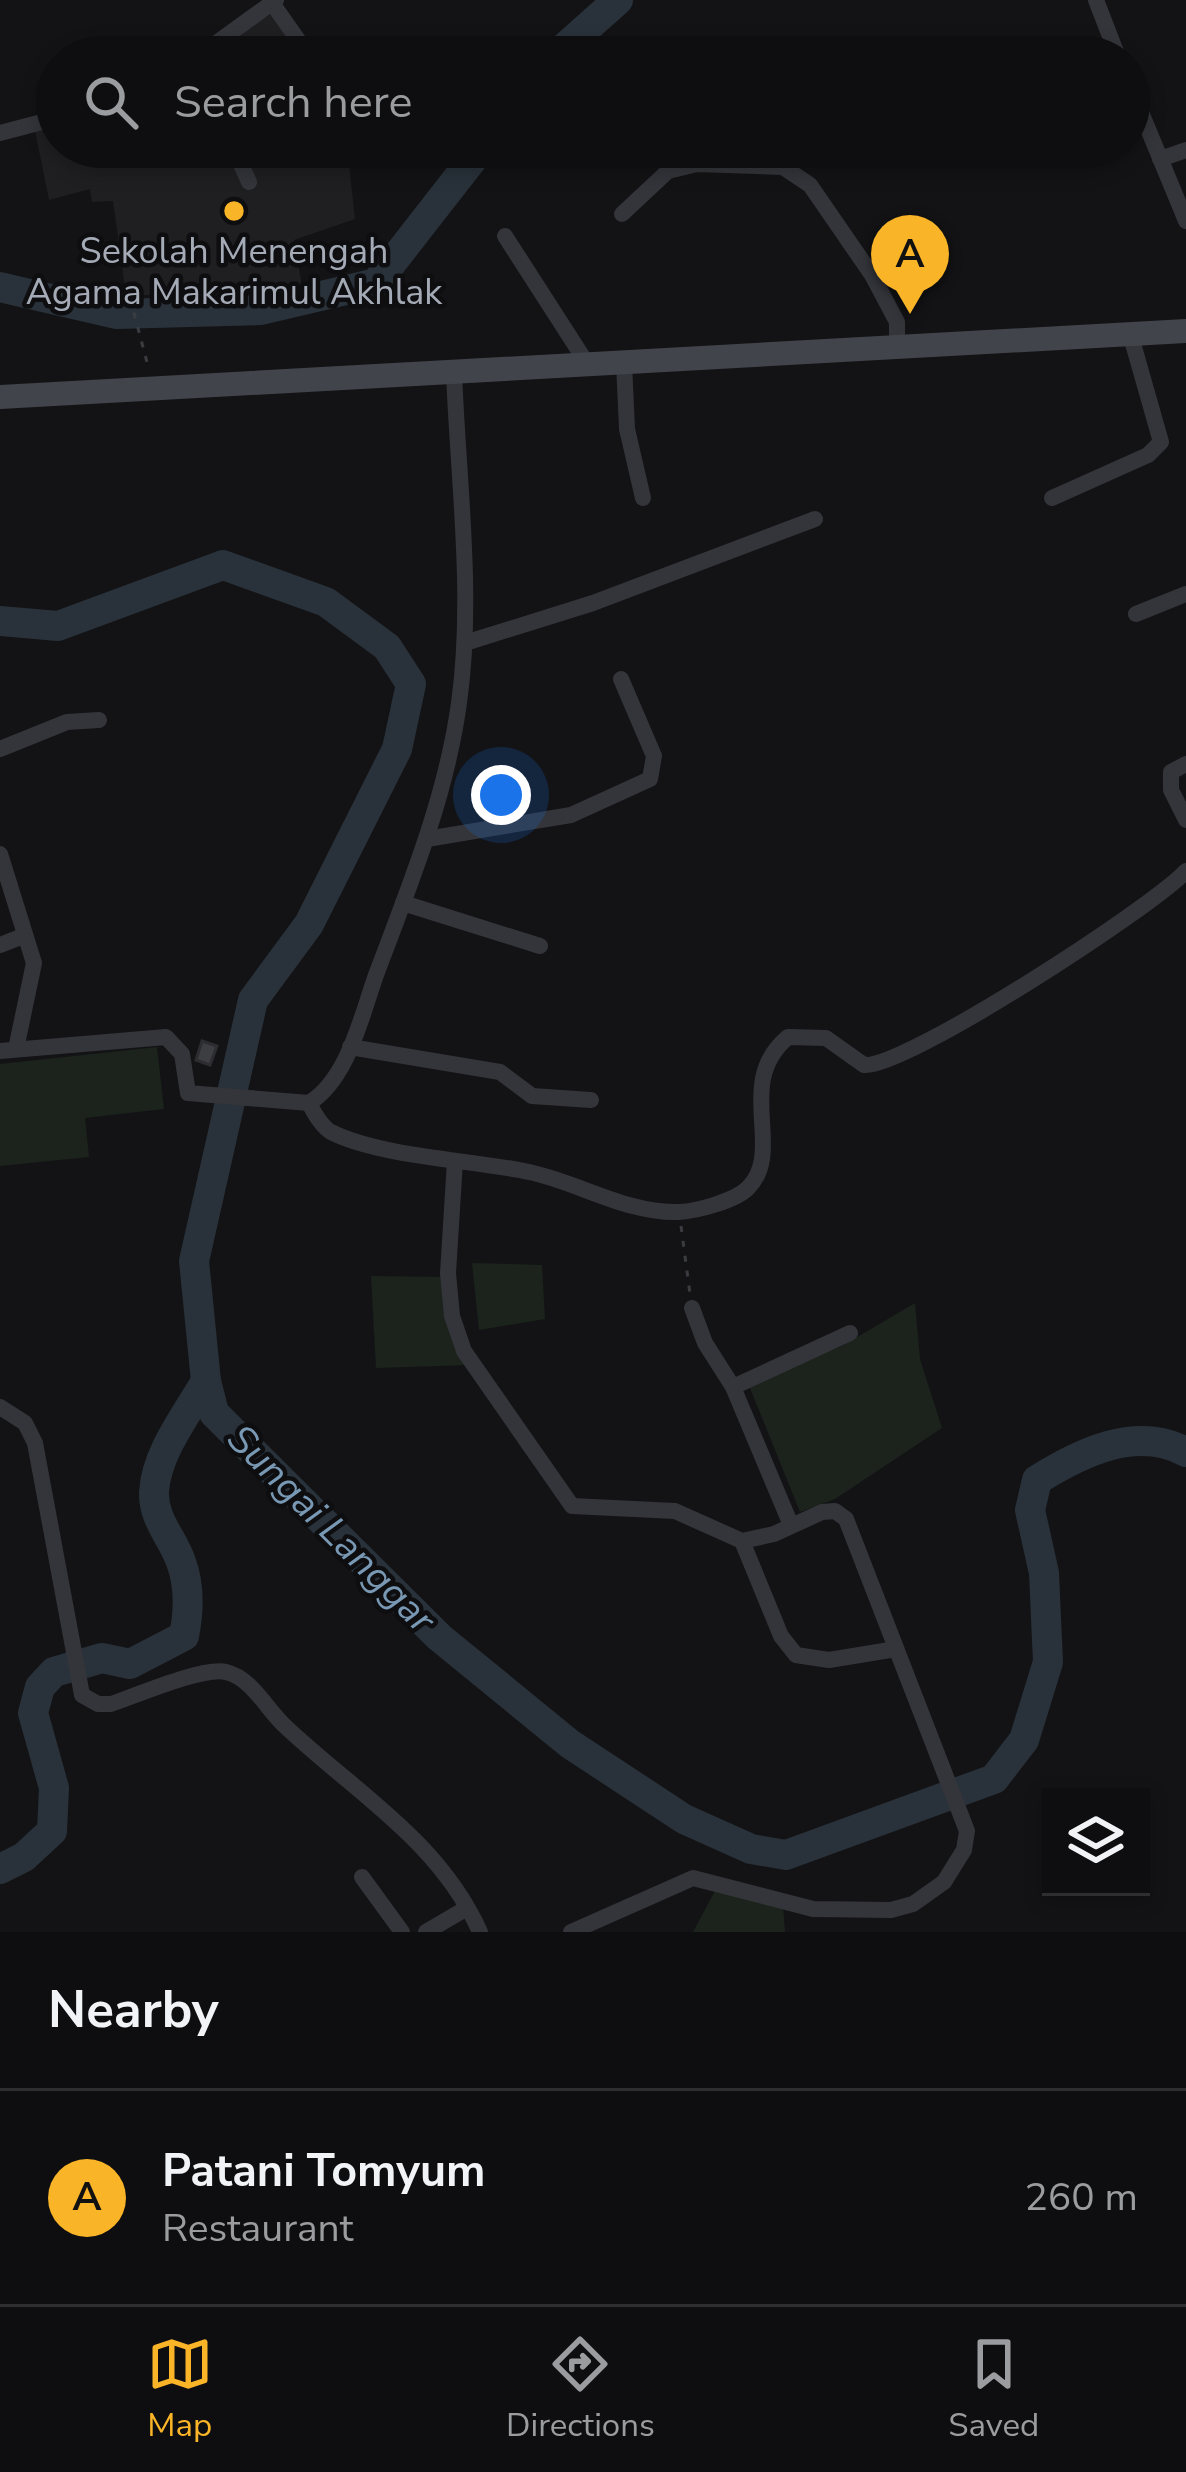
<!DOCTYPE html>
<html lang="en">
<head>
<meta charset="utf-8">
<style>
  :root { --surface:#0e0e10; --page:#171719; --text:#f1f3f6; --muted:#9b9c9f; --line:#2e2e30; --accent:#fab427 }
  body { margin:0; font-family:"Nunito Sans",sans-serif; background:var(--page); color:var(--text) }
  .controls { position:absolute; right:36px; bottom:36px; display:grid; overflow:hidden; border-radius:0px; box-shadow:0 6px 18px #0003 }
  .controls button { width:108px; height:108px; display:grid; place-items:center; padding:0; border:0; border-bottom:3px solid var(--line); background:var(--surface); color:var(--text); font:60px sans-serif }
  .you { position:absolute; left:501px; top:795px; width:42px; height:42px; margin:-30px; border:9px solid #fff; border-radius:50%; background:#1a73e8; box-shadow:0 0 0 18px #1a73e833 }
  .badge { display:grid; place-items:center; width:78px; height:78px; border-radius:50%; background:var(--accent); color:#111; font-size:39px; font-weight:700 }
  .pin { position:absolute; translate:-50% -99px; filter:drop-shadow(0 3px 6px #0008) }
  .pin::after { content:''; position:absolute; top:63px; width:42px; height:36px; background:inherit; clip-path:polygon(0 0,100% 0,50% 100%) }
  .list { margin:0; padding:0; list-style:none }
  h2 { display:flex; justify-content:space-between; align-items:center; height:156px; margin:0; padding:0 48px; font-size:51px }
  h2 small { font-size:39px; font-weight:400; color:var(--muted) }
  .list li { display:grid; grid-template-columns:78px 1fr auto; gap:36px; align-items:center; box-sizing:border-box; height:216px; padding:0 48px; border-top:3px solid var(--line) }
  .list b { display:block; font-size:45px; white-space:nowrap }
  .list p { margin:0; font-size:39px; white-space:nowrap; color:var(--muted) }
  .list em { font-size:39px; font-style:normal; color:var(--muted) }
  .icon { flex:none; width:66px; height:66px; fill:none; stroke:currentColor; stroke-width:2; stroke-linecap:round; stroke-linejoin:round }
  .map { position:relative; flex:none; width:1186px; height:1932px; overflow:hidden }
  .search { position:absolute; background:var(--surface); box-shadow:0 6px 18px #0003; left:36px; right:36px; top:36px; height:132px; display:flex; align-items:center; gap:30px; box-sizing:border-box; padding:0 42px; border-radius:66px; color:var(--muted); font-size:45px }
  .sheet { height:372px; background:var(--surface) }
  nav { display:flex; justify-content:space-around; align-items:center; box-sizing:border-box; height:168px; border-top:3px solid var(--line); background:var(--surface); font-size:33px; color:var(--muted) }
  nav a { display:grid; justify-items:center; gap:6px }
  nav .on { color:var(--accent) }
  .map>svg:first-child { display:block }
  .built { fill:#1f1f22 }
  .green { fill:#1b231c }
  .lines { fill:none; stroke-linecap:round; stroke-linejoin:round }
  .river { stroke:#29323a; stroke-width:30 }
  .building { fill:#3d3e42; stroke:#2d2d31; stroke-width:3 }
  .path { stroke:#3a3c41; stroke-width:3; stroke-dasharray:6 9; stroke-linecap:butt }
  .street { stroke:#34353a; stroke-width:16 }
  .secondary { stroke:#42444b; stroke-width:24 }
  .poi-dot { fill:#fab427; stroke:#0e0e10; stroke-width:4.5 }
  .labels { text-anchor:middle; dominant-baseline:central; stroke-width:9; stroke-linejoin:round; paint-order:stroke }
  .poi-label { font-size:36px; fill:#a4aab6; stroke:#0e0e10 }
  .water-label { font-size:39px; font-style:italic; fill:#7998b3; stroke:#0e0e10 }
</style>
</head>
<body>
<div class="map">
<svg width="1186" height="1932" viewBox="0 0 1186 1932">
  <rect width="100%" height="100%" fill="#131315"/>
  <g class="built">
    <polygon points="282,7 311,57 203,57"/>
    <polygon points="57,125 57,147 347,147 355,219 294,240 302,286 217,295 126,295 113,201 92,202 90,189 49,200 35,131"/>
  </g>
  <g class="green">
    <polygon points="157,1047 164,1109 85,1118 89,1157 0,1166 0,1064"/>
    <polygon points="472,1263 542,1265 545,1319 479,1330"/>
    <polygon points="371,1276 451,1277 468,1365 376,1368"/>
    <polygon points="915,1303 920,1359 942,1428 835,1499 800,1512 748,1383 842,1346"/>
    <polygon points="717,1887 783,1906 785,1932 693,1932"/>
  </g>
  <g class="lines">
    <g class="river">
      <polyline points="554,57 618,0"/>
      <polyline points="0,287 116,314 261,310 376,283 482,147"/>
      <path d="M0,621L58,626L223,565L326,602L387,647L411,684L397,749L309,924L253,1000L194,1261L206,1381L214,1413L439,1637L570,1744L684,1819L751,1849L786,1855L994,1779L1024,1740L1048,1662L1044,1573L1030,1510L1037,1480C1080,1453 1136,1425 1186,1452"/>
      <path d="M0,1869L24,1857L52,1831L54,1788L33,1713L40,1687L54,1672L102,1658L130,1664L184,1636C189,1611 190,1586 181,1562C173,1538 153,1520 154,1492C156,1453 187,1414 206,1381"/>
    </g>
  </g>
  <polygon class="building" points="202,1041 217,1046 210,1065 196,1060"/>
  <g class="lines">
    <g class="path">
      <polyline points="130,298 148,366"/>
      <polyline points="681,1226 690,1294"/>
    </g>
    <g class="street">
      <polyline points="1096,0 1118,57"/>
      <polyline points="272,3 310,57"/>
      <polyline points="197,57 276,0"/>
      <polyline points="1129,83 1186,221"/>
      <polyline points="0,133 57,118"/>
      <polyline points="233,147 249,182"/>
      <polyline points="1160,159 1186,150"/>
      <polyline points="622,214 668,171 697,164 783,167 810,185 872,275 897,322 897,347"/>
      <polyline points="505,236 588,365"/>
      <polyline points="624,363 627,429 643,498"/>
      <polyline points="1052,498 1148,455 1161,442 1130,333"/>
      <polyline points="1136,614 1186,594"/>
      <polyline points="465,643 593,603 815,519"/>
      <polyline points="0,749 67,722 99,720"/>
      <polyline points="1186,764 1171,772 1171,790 1186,820"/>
      <polyline points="427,839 571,815 650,779 654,756 621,679"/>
      <polyline points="0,854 34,963 16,1049"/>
      <polyline points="403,903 540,946"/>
      <polyline points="0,945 23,936"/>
      <polyline points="350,1047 500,1072 532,1096 591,1100"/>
      <path d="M0,1051L166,1037L182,1054L188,1093L309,1103C348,1079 361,1017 376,975C409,887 446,798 459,703C474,595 458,481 454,372"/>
      <path d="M309,1103C314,1113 321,1126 331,1132C381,1157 473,1160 529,1172C578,1182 627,1214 679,1212C697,1211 735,1201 748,1188C786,1150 733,1083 788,1037L826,1038L864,1065C904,1069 1153,907 1186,871"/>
      <polyline points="455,1161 448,1273 452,1316 464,1351 572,1506 675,1511 742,1541 774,1534 822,1512 835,1511 846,1519 967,1831 964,1850 944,1882 913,1904 891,1910 813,1909 693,1878 571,1932"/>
      <polyline points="692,1308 705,1343 733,1387 791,1525"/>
      <polyline points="733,1387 850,1333"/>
      <path d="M0,1407L25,1423L35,1443L82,1695L98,1704H111C135,1696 204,1666 226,1672C252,1678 267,1710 286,1727C356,1793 439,1841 480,1932"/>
      <polyline points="742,1541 781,1636 796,1655 829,1660 896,1649"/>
      <polyline points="362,1877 402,1932"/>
      <polyline points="426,1932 467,1908"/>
    </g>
    <polyline class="secondary" points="0,397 1186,331"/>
  </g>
  <circle class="poi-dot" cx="234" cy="211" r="12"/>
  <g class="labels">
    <g class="poi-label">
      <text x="234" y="251">Sekolah Menengah<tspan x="234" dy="41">Agama Makarimul Akhlak</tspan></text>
    </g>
    <g class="water-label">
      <text transform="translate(331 1529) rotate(45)">Sungai Langgar</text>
    </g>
  </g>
</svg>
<div class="controls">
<button><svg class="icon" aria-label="layers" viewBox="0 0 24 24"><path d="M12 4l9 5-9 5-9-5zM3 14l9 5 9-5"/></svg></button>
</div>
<div class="you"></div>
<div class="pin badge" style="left:910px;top:314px">A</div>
<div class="search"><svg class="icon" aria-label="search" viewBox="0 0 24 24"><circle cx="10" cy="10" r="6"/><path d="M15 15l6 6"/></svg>Search here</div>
</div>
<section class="sheet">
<h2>Nearby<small></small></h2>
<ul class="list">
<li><span class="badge">A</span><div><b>Patani Tomyum</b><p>Restaurant</p></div><em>260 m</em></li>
</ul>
</section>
<nav>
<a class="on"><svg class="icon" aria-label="map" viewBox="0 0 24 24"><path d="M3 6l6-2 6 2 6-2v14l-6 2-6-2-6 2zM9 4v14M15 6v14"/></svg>Map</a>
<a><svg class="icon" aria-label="directions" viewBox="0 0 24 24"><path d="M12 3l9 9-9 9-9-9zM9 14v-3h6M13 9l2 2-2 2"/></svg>Directions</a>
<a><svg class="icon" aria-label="saved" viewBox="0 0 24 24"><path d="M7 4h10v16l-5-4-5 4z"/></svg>Saved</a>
</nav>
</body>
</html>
